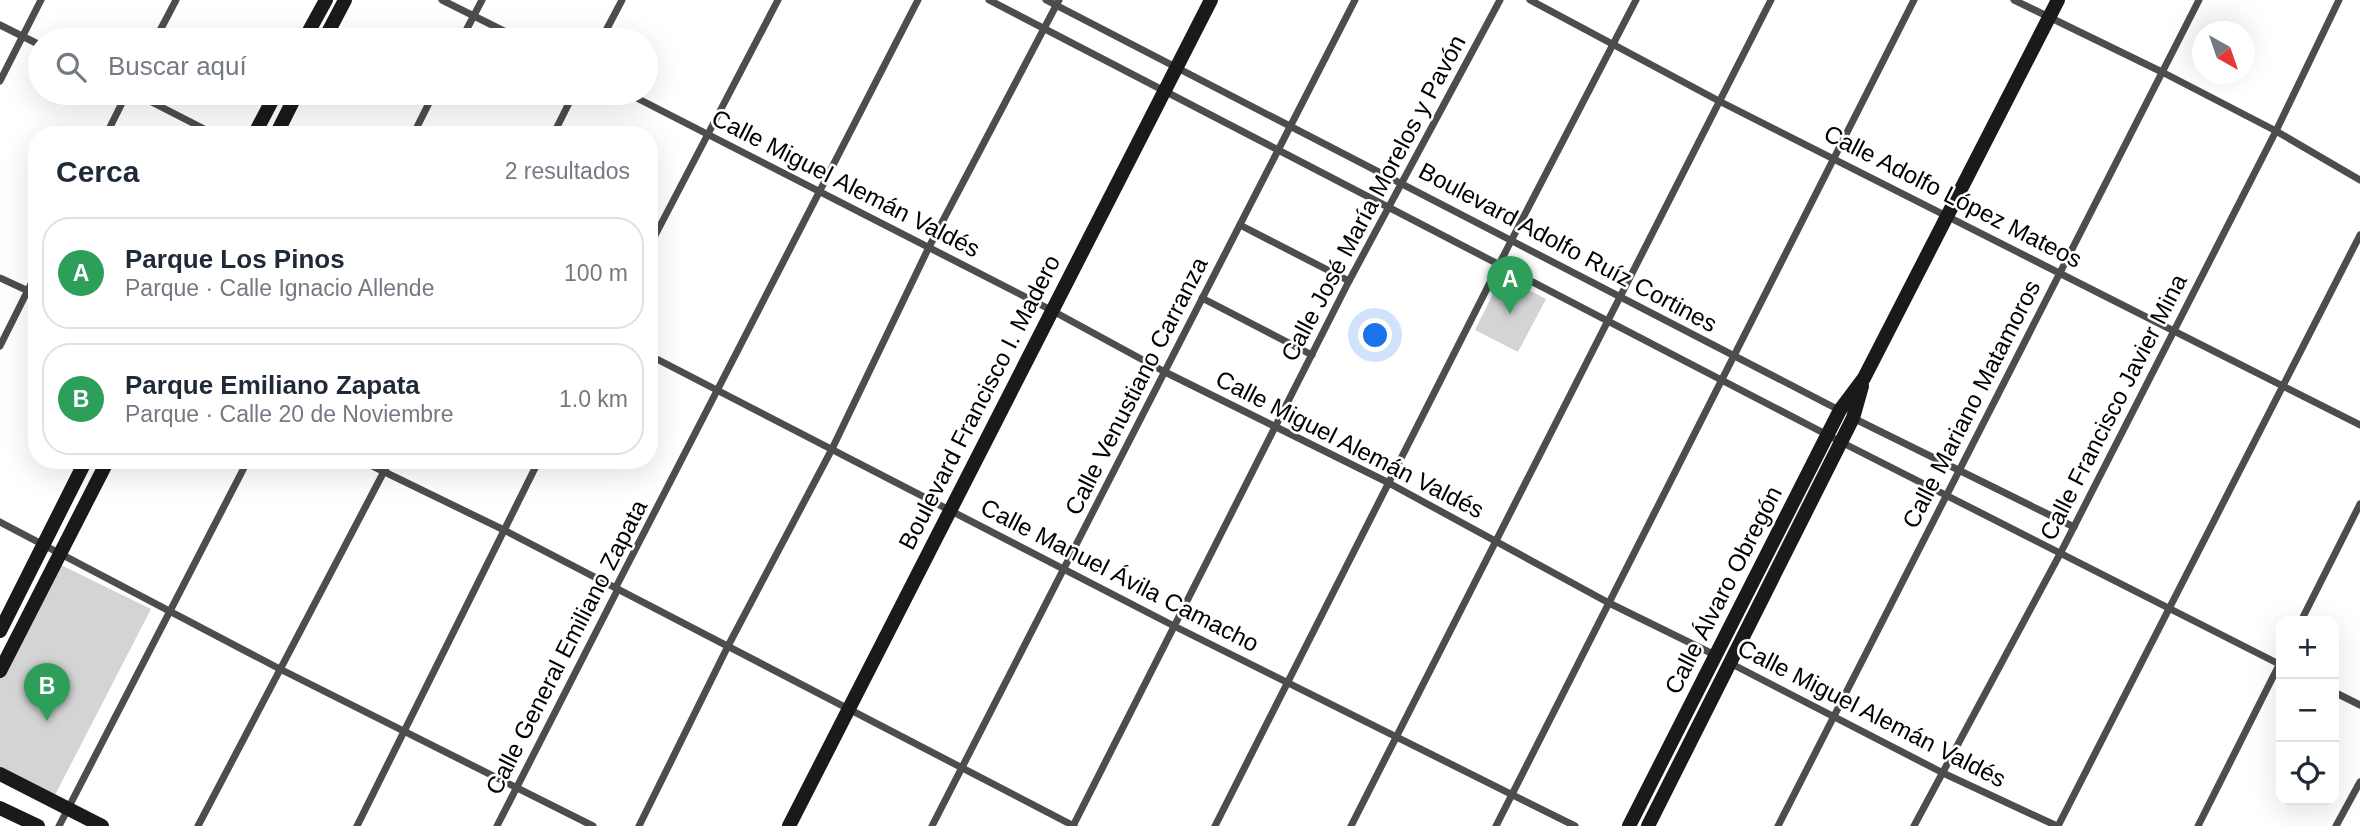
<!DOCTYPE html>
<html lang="es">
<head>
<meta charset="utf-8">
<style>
  :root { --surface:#fff; --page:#f6f6f7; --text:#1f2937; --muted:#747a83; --line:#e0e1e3; --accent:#2563eb }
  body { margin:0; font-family:Arial,sans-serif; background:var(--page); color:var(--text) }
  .controls { position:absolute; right:21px; bottom:21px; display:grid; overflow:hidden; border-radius:14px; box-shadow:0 7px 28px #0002 }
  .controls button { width:63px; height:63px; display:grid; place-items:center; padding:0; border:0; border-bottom:2px solid var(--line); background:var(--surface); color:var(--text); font:35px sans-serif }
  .compass { position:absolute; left:2192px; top:21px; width:63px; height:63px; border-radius:50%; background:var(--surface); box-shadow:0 7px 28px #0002; rotate:140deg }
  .you { position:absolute; left:1376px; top:336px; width:24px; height:24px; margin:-18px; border:5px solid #fff; border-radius:50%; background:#1a73e8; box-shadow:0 0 0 10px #1a73e833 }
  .badge { display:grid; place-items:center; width:46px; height:46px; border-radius:50%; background:var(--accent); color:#fff; font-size:23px; font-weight:700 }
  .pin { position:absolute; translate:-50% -58px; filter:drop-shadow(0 2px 4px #0008) }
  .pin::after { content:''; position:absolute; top:37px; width:24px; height:21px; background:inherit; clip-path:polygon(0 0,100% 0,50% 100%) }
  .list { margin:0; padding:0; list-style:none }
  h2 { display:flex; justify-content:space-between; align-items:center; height:91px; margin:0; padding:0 28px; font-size:30px }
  h2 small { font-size:23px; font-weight:400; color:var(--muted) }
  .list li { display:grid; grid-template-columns:46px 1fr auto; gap:21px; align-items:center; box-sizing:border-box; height:112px; margin:0 14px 14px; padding:0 14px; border:2px solid var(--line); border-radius:28px }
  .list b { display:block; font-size:26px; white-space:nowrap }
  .list p { margin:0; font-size:23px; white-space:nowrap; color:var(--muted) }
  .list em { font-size:23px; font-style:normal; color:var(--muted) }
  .icon { flex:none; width:38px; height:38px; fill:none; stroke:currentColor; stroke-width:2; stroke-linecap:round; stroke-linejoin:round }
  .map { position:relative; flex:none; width:2360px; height:826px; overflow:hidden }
  .search { position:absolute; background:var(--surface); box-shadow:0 7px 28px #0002; left:28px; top:28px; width:630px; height:77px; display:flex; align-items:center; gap:18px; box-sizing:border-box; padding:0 24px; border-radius:38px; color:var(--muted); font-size:26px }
  .panel { position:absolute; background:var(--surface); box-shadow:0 7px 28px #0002; left:28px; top:126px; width:630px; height:343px; border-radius:28px }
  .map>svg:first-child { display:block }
  .green { fill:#d4d4d4 }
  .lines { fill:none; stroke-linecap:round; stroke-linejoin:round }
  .street { stroke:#4d4d4d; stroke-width:7 }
  .secondary { stroke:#1a1a1a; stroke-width:14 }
  .labels { text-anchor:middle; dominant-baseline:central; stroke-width:5; stroke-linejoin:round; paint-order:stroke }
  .street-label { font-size:24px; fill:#000; stroke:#fff }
</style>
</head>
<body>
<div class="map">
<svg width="2360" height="826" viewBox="0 0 2360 826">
  <rect width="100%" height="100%" fill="#fff"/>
  <g class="green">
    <polygon points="1502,276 1546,299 1518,352 1475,330"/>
    <polygon points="57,563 151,609 54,797 0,768 0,674"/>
  </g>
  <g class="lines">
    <g class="street">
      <polyline points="442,0 522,40"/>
      <polyline points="989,0 1841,442 2281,665"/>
      <polyline points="1046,0 1841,411"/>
      <polyline points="1530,0 1719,101 2360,425"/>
      <polyline points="2014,0 2164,73 2276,131 2360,180"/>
      <polyline points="0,25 40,45"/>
      <polyline points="155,40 176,0"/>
      <polyline points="461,40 482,0"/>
      <polyline points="601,40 622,0"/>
      <polyline points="0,81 41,0"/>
      <polyline points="134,93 216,135"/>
      <polyline points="627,93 1051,310 1165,372 1387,482 1609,603 1717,656"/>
      <polyline points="106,135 127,93"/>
      <polyline points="413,135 434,93"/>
      <polyline points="553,135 574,93"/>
      <polyline points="1240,225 1349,281"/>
      <polyline points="649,247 778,0"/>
      <polyline points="0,278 37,295"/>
      <polyline points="1202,298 1312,355"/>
      <polyline points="0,346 37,272"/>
      <polyline points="649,355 1174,626 1575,826"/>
      <polyline points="1851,417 2074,527"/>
      <polyline points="360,460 504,530 1074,826"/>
      <polyline points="0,522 278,668 593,826"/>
      <polyline points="2301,621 2360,504"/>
      <polyline points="1728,662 1943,773 2057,826"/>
      <polyline points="2334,692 2360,705"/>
      <polyline points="59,826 248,460"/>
      <polyline points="198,826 390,460"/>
      <polyline points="357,826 539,460"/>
      <polyline points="497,826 618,589 616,587 918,0"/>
      <polyline points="639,826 728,646 832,449 929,247 1059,0"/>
      <polyline points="932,826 1355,0"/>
      <polyline points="1073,826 1349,281 1500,0"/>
      <polyline points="1215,826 1511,241 1636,0"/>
      <polyline points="1351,826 1771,0"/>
      <polyline points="1496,826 1914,0"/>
      <polyline points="1778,826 2199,0"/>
      <polyline points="1914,826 2060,554 2276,131 2339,0"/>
      <polyline points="2058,826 2360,235"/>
      <polyline points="2198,826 2281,661"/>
      <polyline points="2336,826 2360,782"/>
    </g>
    <g class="secondary">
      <polyline points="304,40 326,0"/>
      <polyline points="324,40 345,0"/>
      <polyline points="254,135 276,93"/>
      <polyline points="276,135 297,93"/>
      <polyline points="0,631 86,460"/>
      <polyline points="0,671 108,460"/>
      <polyline points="0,774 102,826"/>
      <polyline points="0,808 38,826"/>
      <polyline points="789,826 1211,0"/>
      <polyline points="1629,826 1840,410 1864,378 2058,0"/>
      <polyline points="1648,826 1853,418 1862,386"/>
    </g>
  </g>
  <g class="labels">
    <g class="street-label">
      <text transform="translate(846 183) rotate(27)">Calle Miguel Alemán Valdés</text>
      <text transform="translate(1953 196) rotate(27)">Calle Adolfo López Mateos</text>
      <text transform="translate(1373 198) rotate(-62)">Calle José María Morelos y Pavón</text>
      <text transform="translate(1568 247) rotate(28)">Boulevard Adolfo Ruíz Cortines</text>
      <text transform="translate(1136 386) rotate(-63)">Calle Venustiano Carranza</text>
      <text transform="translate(979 402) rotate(-63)">Boulevard Francisco I. Madero</text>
      <text transform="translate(1971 404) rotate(-63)">Calle Mariano Matamoros</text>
      <text transform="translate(2113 407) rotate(-63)">Calle Francisco Javier Mina</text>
      <text transform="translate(1350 444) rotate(27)">Calle Miguel Alemán Valdés</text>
      <text transform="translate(1120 575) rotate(27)">Calle Manuel Ávila Camacho</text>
      <text transform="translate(1723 590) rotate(-63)">Calle Álvaro Obregón</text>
      <text transform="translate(566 647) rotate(-63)">Calle General Emiliano Zapata</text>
      <text transform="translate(1872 713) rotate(27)">Calle Miguel Alemán Valdés</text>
    </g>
  </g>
</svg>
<div class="controls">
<button>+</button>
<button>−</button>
<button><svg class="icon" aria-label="locate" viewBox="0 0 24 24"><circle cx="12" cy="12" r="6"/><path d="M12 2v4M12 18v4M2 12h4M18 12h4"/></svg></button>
</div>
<svg class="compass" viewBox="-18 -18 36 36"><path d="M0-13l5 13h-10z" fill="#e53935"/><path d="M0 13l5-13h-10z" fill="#747a83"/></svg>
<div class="you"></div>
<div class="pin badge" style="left:1510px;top:314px;background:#2e9e5b">A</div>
<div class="pin badge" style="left:47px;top:721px;background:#2e9e5b">B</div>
<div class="search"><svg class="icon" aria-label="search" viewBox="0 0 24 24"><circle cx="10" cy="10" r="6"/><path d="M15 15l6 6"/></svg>Buscar aquí</div>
<section class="panel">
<h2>Cerca<small>2 resultados</small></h2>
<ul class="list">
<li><span class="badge" style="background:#2e9e5b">A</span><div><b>Parque Los Pinos</b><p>Parque · Calle Ignacio Allende</p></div><em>100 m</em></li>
<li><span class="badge" style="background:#2e9e5b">B</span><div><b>Parque Emiliano Zapata</b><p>Parque · Calle 20 de Noviembre</p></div><em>1.0 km</em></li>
</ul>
</section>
</div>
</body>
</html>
